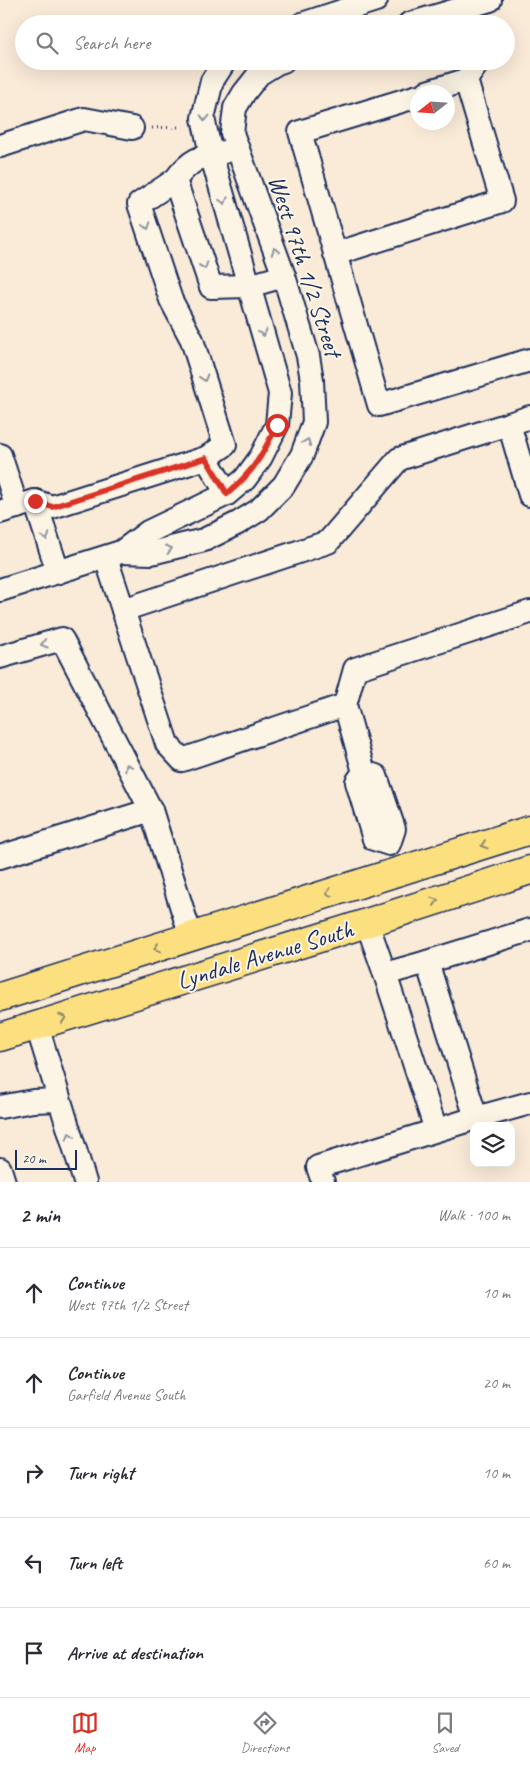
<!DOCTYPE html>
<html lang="en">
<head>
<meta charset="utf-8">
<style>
  :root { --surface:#fff; --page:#f2f2f3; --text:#2b2b33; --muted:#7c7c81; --line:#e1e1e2; --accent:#d93025 }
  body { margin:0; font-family:Caveat,sans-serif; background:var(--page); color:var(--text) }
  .controls { position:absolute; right:15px; bottom:15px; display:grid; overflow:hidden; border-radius:10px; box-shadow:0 5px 20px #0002 }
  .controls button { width:45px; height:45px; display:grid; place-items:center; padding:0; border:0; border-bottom:1px solid var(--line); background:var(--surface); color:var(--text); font:25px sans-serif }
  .compass { position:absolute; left:410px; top:85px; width:45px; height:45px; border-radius:50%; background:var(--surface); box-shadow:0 5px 20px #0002; rotate:253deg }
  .scale { position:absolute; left:15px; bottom:12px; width:62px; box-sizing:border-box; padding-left:5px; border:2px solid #1b2f5e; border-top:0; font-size:14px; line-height:18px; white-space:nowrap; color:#1b2f5e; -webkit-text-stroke:4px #fcf5e5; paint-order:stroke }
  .stop { position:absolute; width:15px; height:15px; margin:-11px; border:4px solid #d93025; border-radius:50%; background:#fff }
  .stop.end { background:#d93025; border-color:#fff; box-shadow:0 1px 5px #0008 }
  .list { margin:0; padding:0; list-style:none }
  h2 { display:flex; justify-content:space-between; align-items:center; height:65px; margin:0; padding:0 20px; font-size:21px }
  h2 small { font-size:16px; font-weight:400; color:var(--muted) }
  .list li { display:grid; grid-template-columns:32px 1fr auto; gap:15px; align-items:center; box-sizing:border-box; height:90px; padding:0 20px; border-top:1px solid var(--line) }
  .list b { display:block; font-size:19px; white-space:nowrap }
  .list p { margin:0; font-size:16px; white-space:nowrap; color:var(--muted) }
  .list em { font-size:16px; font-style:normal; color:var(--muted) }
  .icon { flex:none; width:28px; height:28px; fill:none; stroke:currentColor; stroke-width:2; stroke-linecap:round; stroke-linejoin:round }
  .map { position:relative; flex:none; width:530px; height:1182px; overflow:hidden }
  .search { position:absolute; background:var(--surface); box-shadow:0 5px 20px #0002; left:15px; right:15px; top:15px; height:55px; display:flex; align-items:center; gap:12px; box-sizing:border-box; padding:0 18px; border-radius:28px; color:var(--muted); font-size:19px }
  .sheet { height:515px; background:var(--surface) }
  nav { display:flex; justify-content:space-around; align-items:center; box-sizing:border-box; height:70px; border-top:1px solid var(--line); background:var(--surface); font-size:14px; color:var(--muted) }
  nav a { display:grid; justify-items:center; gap:2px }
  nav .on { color:var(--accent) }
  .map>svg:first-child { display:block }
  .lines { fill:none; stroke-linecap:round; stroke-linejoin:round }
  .minor-casing { stroke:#1b2f5e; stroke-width:26 }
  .major-casing { stroke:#1b2f5e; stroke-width:31 }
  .path { stroke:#1b2f5e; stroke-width:3; stroke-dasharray:1 4; stroke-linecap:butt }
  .minor { stroke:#fcf5e5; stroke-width:22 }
  .major { stroke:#fce080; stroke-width:28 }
  .oneway { stroke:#8c92a2 }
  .oneway2 { stroke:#8c886f }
  .route { stroke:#d93025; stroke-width:6 }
  .labels { text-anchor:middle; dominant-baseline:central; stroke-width:4; stroke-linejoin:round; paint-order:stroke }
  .street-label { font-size:25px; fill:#1b2f5e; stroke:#fcf5e5 }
</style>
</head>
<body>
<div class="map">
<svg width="530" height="1182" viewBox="0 0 530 1182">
  <rect width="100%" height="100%" fill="#faead8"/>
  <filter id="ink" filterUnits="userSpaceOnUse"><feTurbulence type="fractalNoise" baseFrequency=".02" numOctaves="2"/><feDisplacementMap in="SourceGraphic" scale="10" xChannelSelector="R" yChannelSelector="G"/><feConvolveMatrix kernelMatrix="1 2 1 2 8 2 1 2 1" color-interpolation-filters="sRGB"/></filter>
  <g filter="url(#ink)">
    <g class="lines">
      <defs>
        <g id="minor">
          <polyline points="302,24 376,0"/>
          <polyline points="409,24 490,0"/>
          <polyline points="466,80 479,61"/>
          <polyline points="418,96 300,132 379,405 530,360"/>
          <polyline points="0,146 84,119 132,128"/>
          <path d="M224,152C200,156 190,160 175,180L211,287L249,286L284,276"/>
          <polyline points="335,254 502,201 466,80 427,92"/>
          <polyline points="509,424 530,417"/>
          <polyline points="0,455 17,507"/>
          <polyline points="206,458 227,494"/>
          <polyline points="35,501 58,572"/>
          <polyline points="0,512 35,501 52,507 206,458 225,445 192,340 171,300 139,204 175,180"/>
          <polyline points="121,552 151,553 204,540 238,523 259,510 284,485 302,455 314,422 312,380 308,356 284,276 232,133 235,108 244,93 259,74 277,63 283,61"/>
          <polyline points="106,558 167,744 182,760 345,705 355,669 530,612"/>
          <polyline points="0,590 121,552 148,532 227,494 245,479 261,457 277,425 280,393 211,154 203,118 212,81 225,61"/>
          <polyline points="123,610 328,542 399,459 509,424 530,495"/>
          <polyline points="0,657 62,639 151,810"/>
          <polyline points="345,705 364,772"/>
          <polygon points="364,772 376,776 394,829 389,844 374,839 357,782"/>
          <polyline points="0,857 151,810 191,937"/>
          <polyline points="367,923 385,974 427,962"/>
          <polyline points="530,930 427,962 476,1118 530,1103"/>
          <polyline points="385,974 436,1130"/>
          <polyline points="37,1026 85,1182"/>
          <polyline points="0,1107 33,1101 59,1100"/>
          <polyline points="0,1169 4,1182"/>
          <polyline points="323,1182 318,1167 479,1117"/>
        </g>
        <g id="major">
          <polyline points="0,997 530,830"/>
          <polyline points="0,1037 345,930 530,870"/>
        </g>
      </defs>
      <use href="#minor" class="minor-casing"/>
      <use href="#major" class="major-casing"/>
      <polyline class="path" points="152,128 178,127"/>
      <use href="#minor" class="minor"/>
      <use href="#major" class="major"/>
    </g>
    <defs><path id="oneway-chevron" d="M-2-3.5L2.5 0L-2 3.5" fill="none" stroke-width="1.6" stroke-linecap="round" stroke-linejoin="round" transform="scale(1.25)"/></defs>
    <g class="oneway">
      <use href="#oneway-chevron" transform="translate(205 118) rotate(92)"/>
      <use href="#oneway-chevron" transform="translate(224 201) rotate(74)"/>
      <use href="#oneway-chevron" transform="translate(147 226) rotate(71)"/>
      <use href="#oneway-chevron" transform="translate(275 251) rotate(-110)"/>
      <use href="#oneway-chevron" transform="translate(204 266) rotate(71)"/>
      <use href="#oneway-chevron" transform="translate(263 333) rotate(73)"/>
      <use href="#oneway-chevron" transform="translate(204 378) rotate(73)"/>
      <use href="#oneway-chevron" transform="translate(307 442) rotate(-69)"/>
      <use href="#oneway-chevron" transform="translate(46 537) rotate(72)"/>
      <use href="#oneway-chevron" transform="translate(169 549) rotate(-14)"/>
      <use href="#oneway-chevron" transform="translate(44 644) rotate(163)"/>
      <use href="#oneway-chevron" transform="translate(128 767) rotate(-118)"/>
      <use href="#oneway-chevron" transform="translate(70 1136) rotate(-108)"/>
    </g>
    <g class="oneway2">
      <use href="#oneway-chevron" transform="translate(484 845) rotate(162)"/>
      <use href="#oneway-chevron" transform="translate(329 893) rotate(162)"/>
      <use href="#oneway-chevron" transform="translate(435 901) rotate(-18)"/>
      <use href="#oneway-chevron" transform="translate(157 948) rotate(163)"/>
      <use href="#oneway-chevron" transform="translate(63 1018) rotate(-17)"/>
    </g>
  </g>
  <g class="lines" filter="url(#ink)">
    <path class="route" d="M35,501L52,507L206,458L227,494C254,471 262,456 277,425"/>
  </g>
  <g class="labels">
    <g class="street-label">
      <text transform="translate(305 266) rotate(72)">West 97th 1/2 Street</text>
      <text transform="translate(265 955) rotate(-17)">Lyndale Avenue South</text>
    </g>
  </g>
</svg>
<div class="controls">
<button><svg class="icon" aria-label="layers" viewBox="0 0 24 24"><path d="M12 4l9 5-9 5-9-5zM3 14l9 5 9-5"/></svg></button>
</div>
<svg class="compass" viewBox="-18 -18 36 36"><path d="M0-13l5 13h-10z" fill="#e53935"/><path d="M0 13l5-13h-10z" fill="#7c7c81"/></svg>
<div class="scale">20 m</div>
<div class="stop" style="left:277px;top:425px"></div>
<div class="stop end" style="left:35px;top:501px"></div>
<div class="search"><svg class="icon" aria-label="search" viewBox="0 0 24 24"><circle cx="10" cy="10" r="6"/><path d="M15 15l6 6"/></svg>Search here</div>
</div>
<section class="sheet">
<h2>2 min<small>Walk · 100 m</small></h2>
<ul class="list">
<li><svg class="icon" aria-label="ahead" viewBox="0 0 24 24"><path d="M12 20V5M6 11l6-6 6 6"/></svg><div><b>Continue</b><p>West 97th 1/2 Street</p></div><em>10 m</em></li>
<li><svg class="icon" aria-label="ahead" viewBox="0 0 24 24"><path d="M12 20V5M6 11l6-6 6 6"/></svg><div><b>Continue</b><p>Garfield Avenue South</p></div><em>20 m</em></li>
<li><svg class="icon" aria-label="right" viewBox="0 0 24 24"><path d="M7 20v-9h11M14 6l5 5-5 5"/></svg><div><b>Turn right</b></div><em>10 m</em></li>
<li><svg class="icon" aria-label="left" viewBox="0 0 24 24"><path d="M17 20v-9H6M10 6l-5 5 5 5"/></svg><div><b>Turn left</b></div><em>60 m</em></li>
<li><svg class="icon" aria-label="arrive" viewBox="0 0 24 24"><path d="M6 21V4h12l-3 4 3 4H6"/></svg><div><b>Arrive at destination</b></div></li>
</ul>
</section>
<nav>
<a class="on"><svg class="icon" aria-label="map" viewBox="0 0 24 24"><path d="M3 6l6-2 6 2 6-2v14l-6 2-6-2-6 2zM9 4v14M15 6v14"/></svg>Map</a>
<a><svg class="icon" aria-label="directions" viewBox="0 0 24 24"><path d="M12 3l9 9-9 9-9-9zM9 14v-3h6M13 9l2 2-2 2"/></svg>Directions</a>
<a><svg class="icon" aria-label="saved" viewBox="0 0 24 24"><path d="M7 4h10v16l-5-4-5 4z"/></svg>Saved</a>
</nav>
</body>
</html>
